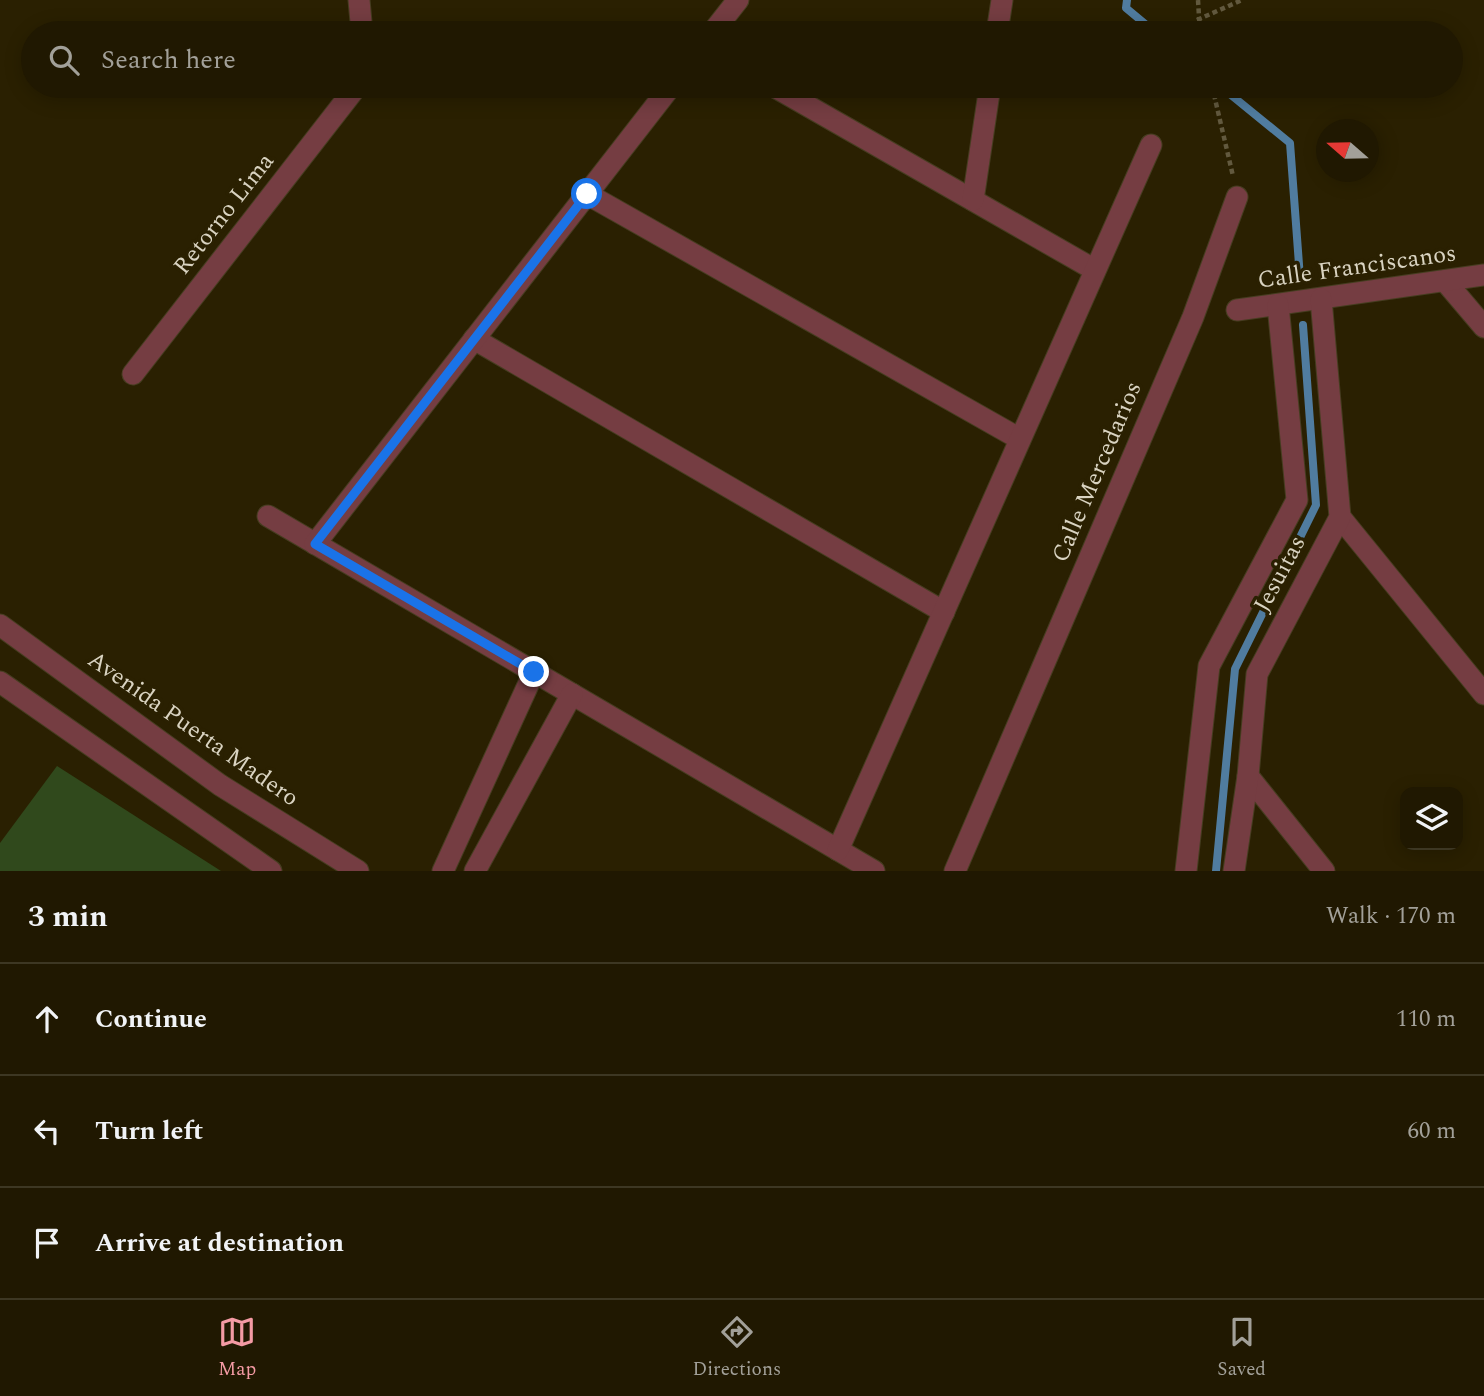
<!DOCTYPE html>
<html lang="en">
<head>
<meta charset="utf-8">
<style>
  :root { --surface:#201801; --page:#28210b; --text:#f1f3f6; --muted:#a2a099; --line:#3d3723; --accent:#f49aa4 }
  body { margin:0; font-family:Spectral,serif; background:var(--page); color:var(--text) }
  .controls { position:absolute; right:21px; bottom:21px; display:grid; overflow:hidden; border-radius:14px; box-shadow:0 4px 18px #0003 }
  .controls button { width:63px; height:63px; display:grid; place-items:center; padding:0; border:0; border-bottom:2px solid var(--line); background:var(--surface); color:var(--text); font:35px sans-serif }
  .compass { position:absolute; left:1316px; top:119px; width:63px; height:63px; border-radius:50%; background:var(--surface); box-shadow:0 4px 18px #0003; rotate:290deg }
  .stop { position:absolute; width:21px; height:21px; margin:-16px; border:5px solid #1a73e8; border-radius:50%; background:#fff }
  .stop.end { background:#1a73e8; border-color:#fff; box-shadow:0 2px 7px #0008 }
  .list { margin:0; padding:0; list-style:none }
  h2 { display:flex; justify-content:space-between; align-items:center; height:91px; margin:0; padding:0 28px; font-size:30px }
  h2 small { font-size:23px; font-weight:400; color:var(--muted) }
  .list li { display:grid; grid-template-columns:46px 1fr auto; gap:21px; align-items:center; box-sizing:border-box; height:112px; padding:0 28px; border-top:2px solid var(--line) }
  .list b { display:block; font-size:26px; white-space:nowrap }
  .list em { font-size:23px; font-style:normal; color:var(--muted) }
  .icon { flex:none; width:38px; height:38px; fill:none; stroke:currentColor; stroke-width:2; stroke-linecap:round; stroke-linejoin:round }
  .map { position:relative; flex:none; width:1484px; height:871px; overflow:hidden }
  .search { position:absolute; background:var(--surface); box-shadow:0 4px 18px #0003; left:21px; right:21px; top:21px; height:77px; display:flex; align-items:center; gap:18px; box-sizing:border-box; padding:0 24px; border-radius:38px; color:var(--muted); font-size:26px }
  .sheet { height:427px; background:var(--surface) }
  nav { display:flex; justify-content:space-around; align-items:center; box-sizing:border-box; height:98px; border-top:2px solid var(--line); background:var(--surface); font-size:19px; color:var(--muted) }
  nav a { display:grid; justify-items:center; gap:4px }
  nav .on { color:var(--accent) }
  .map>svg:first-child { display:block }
  .green { fill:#30491c }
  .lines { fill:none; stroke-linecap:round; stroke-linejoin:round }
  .stream { stroke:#507c9f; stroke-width:8 }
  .minor-casing { stroke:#463d20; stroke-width:23 }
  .tertiary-casing { stroke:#463d20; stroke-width:23 }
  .path { stroke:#62593e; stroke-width:4.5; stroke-dasharray:5 3.5; stroke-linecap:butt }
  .minor { stroke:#753d42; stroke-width:21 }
  .tertiary { stroke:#753d42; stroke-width:21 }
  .route { stroke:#1a73e8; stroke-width:9 }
  .labels { text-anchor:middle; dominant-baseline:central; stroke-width:7; stroke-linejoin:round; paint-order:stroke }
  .street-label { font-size:24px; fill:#d9d3c1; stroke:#2a2001 }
</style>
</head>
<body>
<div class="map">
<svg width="1484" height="871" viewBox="0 0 1484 871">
  <rect width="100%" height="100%" fill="#2a2001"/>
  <polygon class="green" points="57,766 221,871 0,871 0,843"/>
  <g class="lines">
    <g class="stream">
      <polyline points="1127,0 1126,8 1156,33"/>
      <polyline points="1220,86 1290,143 1300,278"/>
      <polyline points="1216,871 1235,669 1316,505 1303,325"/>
    </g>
    <defs>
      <g id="minor">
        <polyline points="359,0 362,33"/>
        <polyline points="712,33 738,0"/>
        <polyline points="997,33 1002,0"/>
        <polyline points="773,86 1095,270"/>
        <polyline points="587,194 1020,439"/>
        <polyline points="973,200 990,86"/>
        <polyline points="1445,281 1484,327"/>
        <polyline points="1237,310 1484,275"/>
        <polyline points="474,339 944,612"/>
        <polyline points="133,374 357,86"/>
        <polyline points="268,516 874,871"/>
        <polyline points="1340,517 1484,694"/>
        <polyline points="315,544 671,86"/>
        <polyline points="1248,776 1324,871"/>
        <polyline points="838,850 1151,145"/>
        <polyline points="443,871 534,672"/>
        <polyline points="475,871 572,694"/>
        <polyline points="1186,871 1209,666 1297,500 1278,305"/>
        <polyline points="1234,871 1248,776 1257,674 1340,517 1321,299"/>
      </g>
      <g id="tertiary">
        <polyline points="0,625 220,785 358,871"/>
        <polyline points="0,682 271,871"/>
        <polyline points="955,871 1193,317 1237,197"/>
      </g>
    </defs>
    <use href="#minor" class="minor-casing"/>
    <use href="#tertiary" class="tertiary-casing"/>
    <g class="path">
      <polyline points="1198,0 1200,33"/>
      <polyline points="1197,20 1242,0"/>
      <polyline points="1212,86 1233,176"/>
    </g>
    <use href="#minor" class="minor"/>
    <use href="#tertiary" class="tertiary"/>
  </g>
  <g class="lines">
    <polyline class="route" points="534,672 315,544 587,194"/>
  </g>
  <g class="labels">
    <g class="street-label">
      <text transform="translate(224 214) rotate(-52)">Retorno Lima</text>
      <text transform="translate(1357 267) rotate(-8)">Calle Franciscanos</text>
      <text transform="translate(1097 472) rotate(-67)">Calle Mercedarios</text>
      <text transform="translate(1280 574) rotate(-62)">Jesuitas</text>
      <text transform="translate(193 729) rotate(35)">Avenida Puerta Madero</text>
    </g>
  </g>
</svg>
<div class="controls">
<button><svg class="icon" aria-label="layers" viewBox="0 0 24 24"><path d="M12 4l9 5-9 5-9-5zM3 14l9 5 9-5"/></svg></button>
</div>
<svg class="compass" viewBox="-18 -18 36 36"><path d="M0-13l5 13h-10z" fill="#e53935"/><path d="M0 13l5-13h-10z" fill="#a2a099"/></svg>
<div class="stop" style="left:587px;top:194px"></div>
<div class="stop end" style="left:534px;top:672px"></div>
<div class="search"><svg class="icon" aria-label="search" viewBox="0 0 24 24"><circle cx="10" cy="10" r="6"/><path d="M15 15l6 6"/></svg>Search here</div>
</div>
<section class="sheet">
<h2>3 min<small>Walk · 170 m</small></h2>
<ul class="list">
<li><svg class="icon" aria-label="ahead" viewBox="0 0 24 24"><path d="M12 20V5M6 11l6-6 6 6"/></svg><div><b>Continue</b></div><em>110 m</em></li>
<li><svg class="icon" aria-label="left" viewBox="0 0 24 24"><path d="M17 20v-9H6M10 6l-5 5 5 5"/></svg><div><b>Turn left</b></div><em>60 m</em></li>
<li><svg class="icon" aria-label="arrive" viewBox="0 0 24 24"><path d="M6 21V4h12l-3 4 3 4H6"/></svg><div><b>Arrive at destination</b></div></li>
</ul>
</section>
<nav>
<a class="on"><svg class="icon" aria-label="map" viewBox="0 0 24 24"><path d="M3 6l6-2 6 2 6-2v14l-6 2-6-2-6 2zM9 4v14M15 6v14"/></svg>Map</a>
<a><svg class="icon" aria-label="directions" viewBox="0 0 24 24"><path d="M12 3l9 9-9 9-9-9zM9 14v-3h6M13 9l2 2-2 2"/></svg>Directions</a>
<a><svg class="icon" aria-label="saved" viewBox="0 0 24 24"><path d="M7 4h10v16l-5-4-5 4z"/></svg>Saved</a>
</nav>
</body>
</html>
